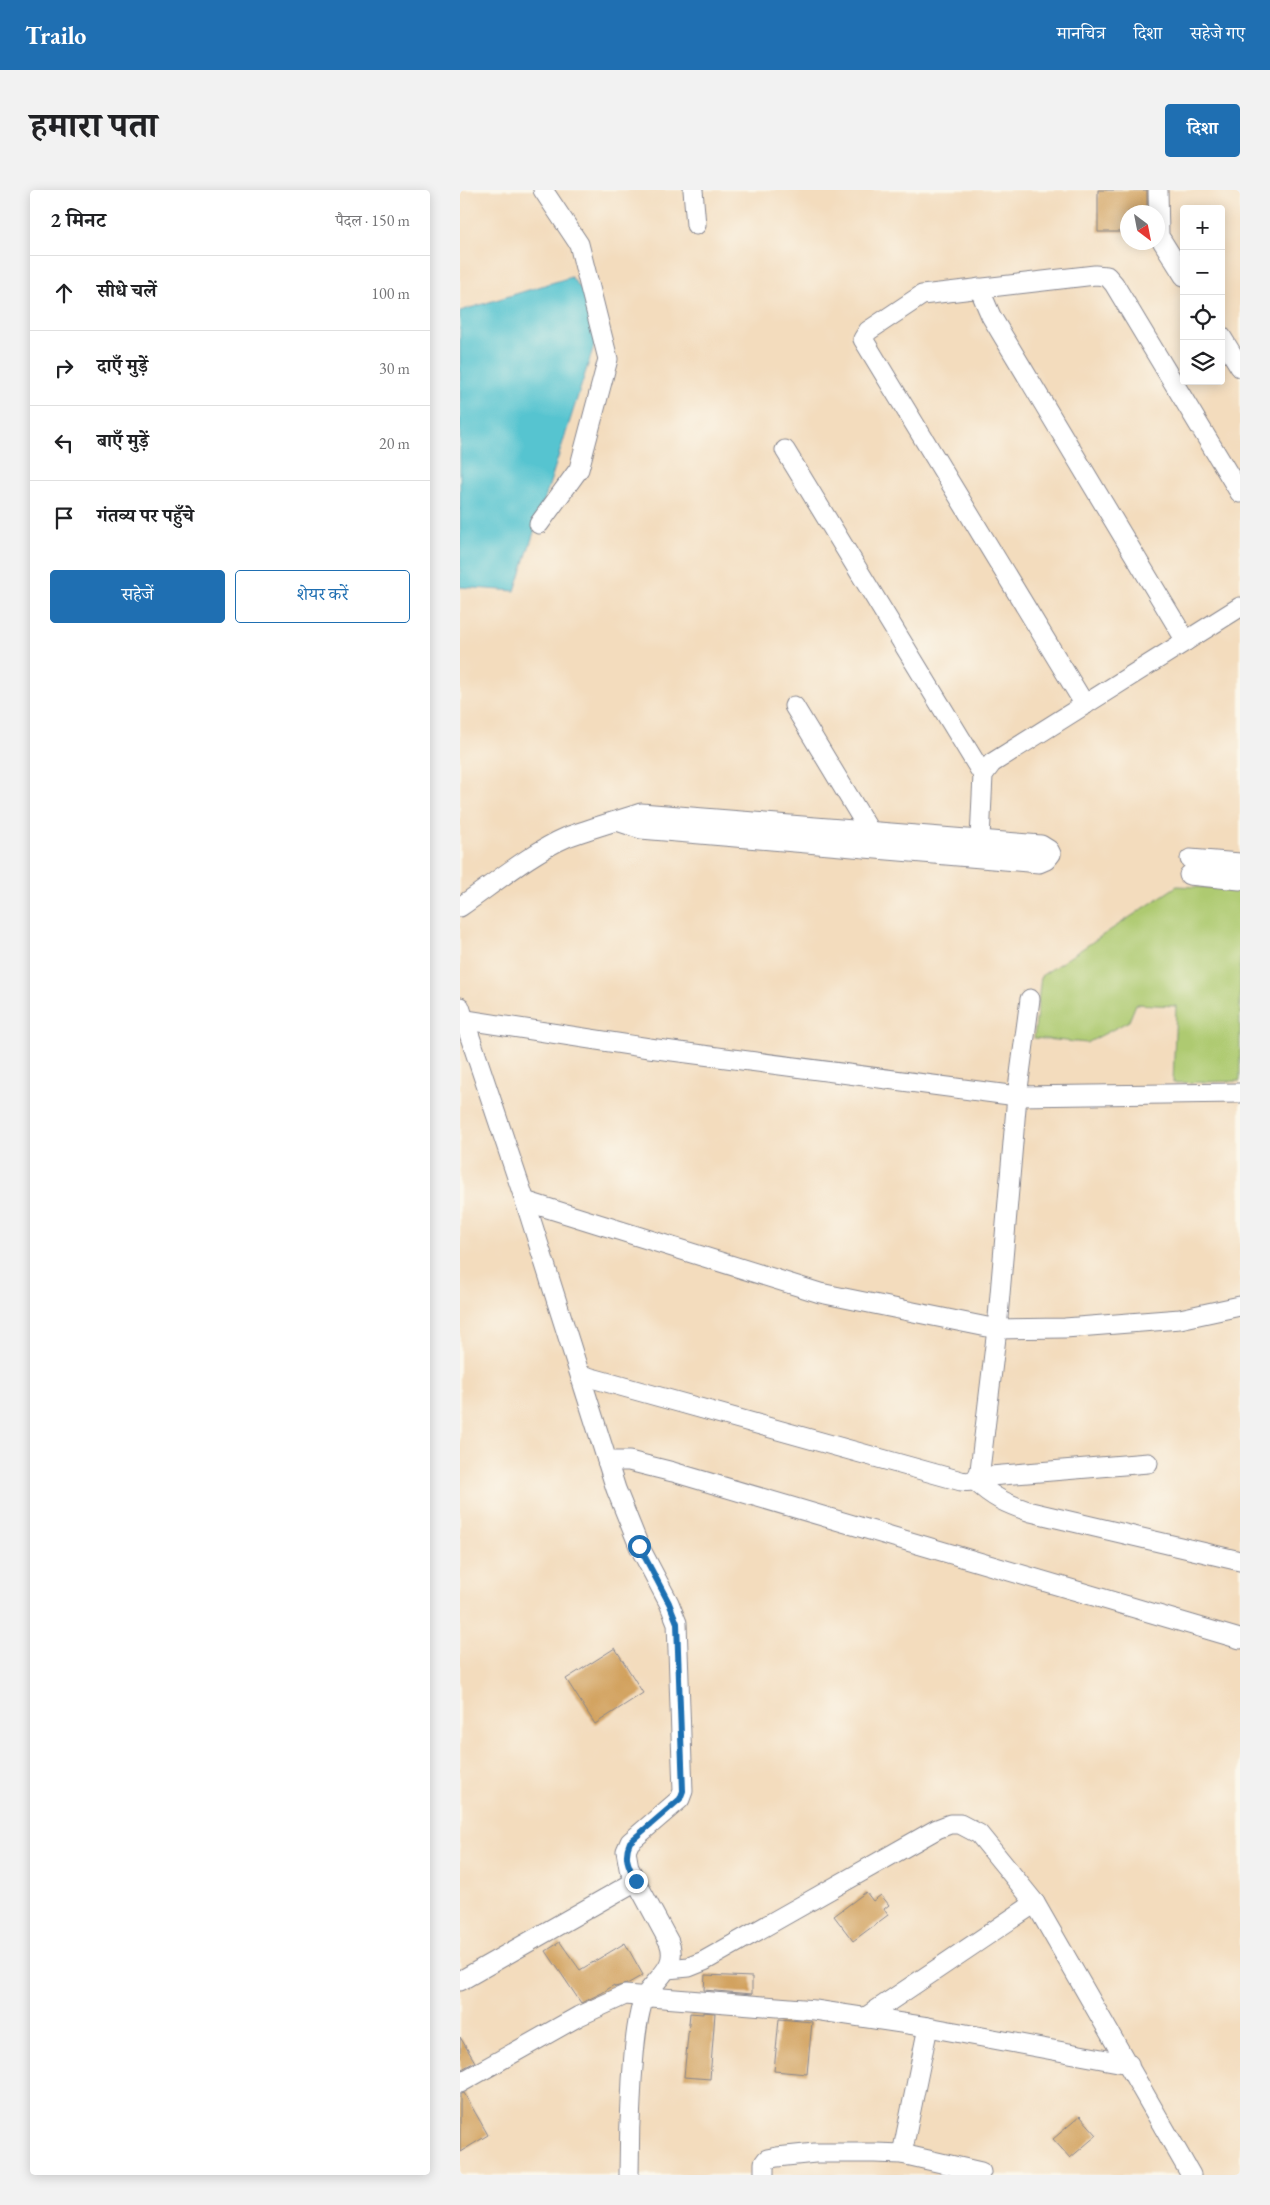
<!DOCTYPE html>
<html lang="hi">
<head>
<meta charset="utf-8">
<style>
  :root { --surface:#fff; --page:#f2f2f2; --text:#202124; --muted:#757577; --line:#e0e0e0; --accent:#1f6fb2 }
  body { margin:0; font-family:"EB Garamond","Noto Serif Devanagari",serif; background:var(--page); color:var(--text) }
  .controls { position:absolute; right:15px; top:15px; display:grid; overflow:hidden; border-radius:5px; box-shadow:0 2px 12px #0003 }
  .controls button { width:45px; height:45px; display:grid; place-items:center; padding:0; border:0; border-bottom:1px solid var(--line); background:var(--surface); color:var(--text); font:25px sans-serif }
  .compass { position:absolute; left:660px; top:15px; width:45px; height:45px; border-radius:50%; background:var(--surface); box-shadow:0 2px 12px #0003; rotate:148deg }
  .stop { position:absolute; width:15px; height:15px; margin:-11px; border:4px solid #1f6fb2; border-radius:50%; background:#fff }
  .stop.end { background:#1f6fb2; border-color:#fff; box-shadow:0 1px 5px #0008 }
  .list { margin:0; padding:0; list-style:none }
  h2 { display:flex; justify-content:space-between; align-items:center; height:65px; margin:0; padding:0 20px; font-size:21px }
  h2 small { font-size:16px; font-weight:400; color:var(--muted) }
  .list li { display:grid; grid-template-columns:32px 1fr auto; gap:15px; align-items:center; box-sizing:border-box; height:75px; padding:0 20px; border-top:1px solid var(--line) }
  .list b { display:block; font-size:19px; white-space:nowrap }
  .list em { font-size:16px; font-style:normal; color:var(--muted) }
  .actions { display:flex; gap:10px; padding:15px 20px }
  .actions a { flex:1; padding:11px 0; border:1px solid var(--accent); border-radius:5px; text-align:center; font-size:18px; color:var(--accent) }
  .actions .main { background:var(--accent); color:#fff }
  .icon { flex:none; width:28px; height:28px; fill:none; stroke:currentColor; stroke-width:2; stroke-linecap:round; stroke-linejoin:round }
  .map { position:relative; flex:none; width:780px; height:1985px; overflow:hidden; border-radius:5px }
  header { display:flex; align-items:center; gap:30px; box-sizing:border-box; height:70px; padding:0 25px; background:var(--accent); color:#fff }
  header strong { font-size:24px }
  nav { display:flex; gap:28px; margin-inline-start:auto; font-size:18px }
  .intro { display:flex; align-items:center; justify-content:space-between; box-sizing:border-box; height:120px; padding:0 30px }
  h1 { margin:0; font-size:35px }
  .button { padding:12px 22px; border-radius:5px; background:var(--accent); color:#fff; font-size:18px; font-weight:700 }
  main { display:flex; gap:30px; padding:0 30px }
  aside { flex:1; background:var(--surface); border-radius:5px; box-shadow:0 2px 12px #0003 }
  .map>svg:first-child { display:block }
  .green { fill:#aeca71; stroke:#647c68 }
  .water { fill:#57c4d0; stroke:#397a97 }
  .building { fill:#d09e59 }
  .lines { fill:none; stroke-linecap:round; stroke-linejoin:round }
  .minor-casing { stroke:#87868e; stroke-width:21 }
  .minor { stroke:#fff; stroke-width:19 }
  .route { stroke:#1f6fb2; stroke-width:6 }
</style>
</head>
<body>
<header>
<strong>Trailo</strong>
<nav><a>मानचित्र</a><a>दिशा</a><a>सहेजे गए</a></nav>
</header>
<div class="intro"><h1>हमारा पता</h1><a class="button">दिशा</a></div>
<main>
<aside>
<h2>2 मिनट<small>पैदल · 150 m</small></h2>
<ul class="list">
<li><svg class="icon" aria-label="ahead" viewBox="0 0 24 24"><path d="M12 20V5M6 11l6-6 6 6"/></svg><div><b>सीधे चलें</b></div><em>100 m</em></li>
<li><svg class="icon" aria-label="right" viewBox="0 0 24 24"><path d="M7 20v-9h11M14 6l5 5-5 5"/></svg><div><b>दाएँ मुड़ें</b></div><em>30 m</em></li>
<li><svg class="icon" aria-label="left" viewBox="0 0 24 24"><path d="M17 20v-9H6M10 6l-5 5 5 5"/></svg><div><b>बाएँ मुड़ें</b></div><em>20 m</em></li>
<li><svg class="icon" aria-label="arrive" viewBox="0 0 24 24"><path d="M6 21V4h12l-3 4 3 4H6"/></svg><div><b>गंतव्य पर पहुँचे</b></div></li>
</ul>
<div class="actions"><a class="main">सहेजें</a><a>शेयर करें</a></div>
</aside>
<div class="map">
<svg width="780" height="1985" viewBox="0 0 780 1985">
  <rect width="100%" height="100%" fill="#fbf7ec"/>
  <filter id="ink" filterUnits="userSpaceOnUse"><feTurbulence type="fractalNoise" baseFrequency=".02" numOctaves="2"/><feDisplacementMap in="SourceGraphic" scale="10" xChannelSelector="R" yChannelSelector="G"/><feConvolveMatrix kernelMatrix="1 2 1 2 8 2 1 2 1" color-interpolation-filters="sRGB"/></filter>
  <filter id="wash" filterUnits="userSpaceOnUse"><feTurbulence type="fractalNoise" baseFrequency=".0096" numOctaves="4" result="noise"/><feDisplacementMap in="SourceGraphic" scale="20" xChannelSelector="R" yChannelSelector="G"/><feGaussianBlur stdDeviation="1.12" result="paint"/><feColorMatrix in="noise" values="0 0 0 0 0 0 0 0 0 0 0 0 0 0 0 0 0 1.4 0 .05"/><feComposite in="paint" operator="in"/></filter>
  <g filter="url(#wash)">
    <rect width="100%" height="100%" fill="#f3dcbd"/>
    <polygon class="green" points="717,696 780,699 780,891 713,893 716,816 676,814 669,831 627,853 574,848 581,786"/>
    <polygon class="water" points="111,87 144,125 55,401 0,397 0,121"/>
    <g id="blocks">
      <g class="building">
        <polygon points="638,0 687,0 687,22 668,22 668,42 638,42"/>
        <polygon points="155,1458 183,1503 135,1534 106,1489"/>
        <polygon points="406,1702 413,1711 421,1705 429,1715 424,1719 428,1725 393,1751 374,1726"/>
        <polygon points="100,1752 120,1780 165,1753 183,1785 167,1794 155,1797 154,1795 142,1803 121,1813 86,1761"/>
        <polygon points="245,1785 292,1787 292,1804 244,1800"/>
        <polygon points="243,1822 255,1823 250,1889 224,1887 230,1823 243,1824"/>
        <polygon points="319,1829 352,1832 347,1884 314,1881"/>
        <polygon points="0,1847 15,1872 0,1880"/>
        <polygon points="4,1903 28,1945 0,1962 0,1904"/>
        <polygon points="620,1926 637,1945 610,1968 593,1949"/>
      </g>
    </g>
  </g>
  <g filter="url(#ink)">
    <use href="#blocks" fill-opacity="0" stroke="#87868e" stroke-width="1"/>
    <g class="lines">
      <defs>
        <g id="minor">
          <polyline points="233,0 236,35"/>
          <polyline points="698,0 699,46 724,86"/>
          <polyline points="519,98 531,126 726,451"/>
          <polyline points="761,146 780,177"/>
          <polyline points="325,260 523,585"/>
          <polyline points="79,334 119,279 148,169 119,54 83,0"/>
          <polyline points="625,515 403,149 408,141 462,105 635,85 647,86 654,94 780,303"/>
          <polyline points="334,516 409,640"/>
          <polyline points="520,649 523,585 532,573 780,417"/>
          <polyline points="730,669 780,673"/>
          <polyline points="729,685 780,690"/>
          <path d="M0,717C32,695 72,662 107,647C131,638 157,631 181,623L581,655L589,660L591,664L586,670L579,673L181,639L157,631"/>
          <path d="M0,817L65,1011L156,1299L179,1356L209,1413L217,1433L223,1601L220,1609L170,1652L166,1661L169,1678L209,1752C220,1781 189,1790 182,1814C175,1839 174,1865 172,1890C170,1922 169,1953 169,1985"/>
          <polyline points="0,829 189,858 557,906 780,903"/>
          <polyline points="65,1011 360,1103 537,1139 605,1138 720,1129 780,1116"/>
          <path d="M121,1185L501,1291C512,1293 517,1290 520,1280L537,1139L557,906L570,809"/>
          <polyline points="147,1271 169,1271 213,1282 780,1449"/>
          <polyline points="518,1287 688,1273"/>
          <path d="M514,1290C533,1308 547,1314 571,1322L780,1371"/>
          <polyline points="207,1779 229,1777 244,1771 477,1639 490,1634 500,1634 519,1644 575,1713 731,1985"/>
          <polyline points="0,1791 176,1691"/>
          <polyline points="406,1827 575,1713"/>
          <polyline points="0,1893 119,1826 165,1805 355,1820 468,1837 669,1874"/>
          <polyline points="442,1964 468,1837"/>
          <polyline points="304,1985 304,1973 307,1969 317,1967 355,1963 415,1963 442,1964 521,1982"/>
        </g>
      </defs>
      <use href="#minor" class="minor-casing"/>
      <use href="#minor" class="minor"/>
    </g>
  </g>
  <g class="lines" filter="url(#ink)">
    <path class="route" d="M176,1691C169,1677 163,1667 170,1652L220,1609L223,1601L217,1433L209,1413L179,1356"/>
  </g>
</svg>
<div class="controls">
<button>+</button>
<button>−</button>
<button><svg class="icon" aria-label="locate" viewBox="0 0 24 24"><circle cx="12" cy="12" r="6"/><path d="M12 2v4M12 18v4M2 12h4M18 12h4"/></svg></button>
<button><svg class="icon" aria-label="layers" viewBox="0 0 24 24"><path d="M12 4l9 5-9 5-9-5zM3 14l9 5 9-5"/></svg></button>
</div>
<svg class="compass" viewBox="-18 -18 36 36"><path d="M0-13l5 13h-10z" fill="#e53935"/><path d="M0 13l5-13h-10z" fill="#757577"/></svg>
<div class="stop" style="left:179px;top:1356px"></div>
<div class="stop end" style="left:176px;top:1691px"></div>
</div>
</main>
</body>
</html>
